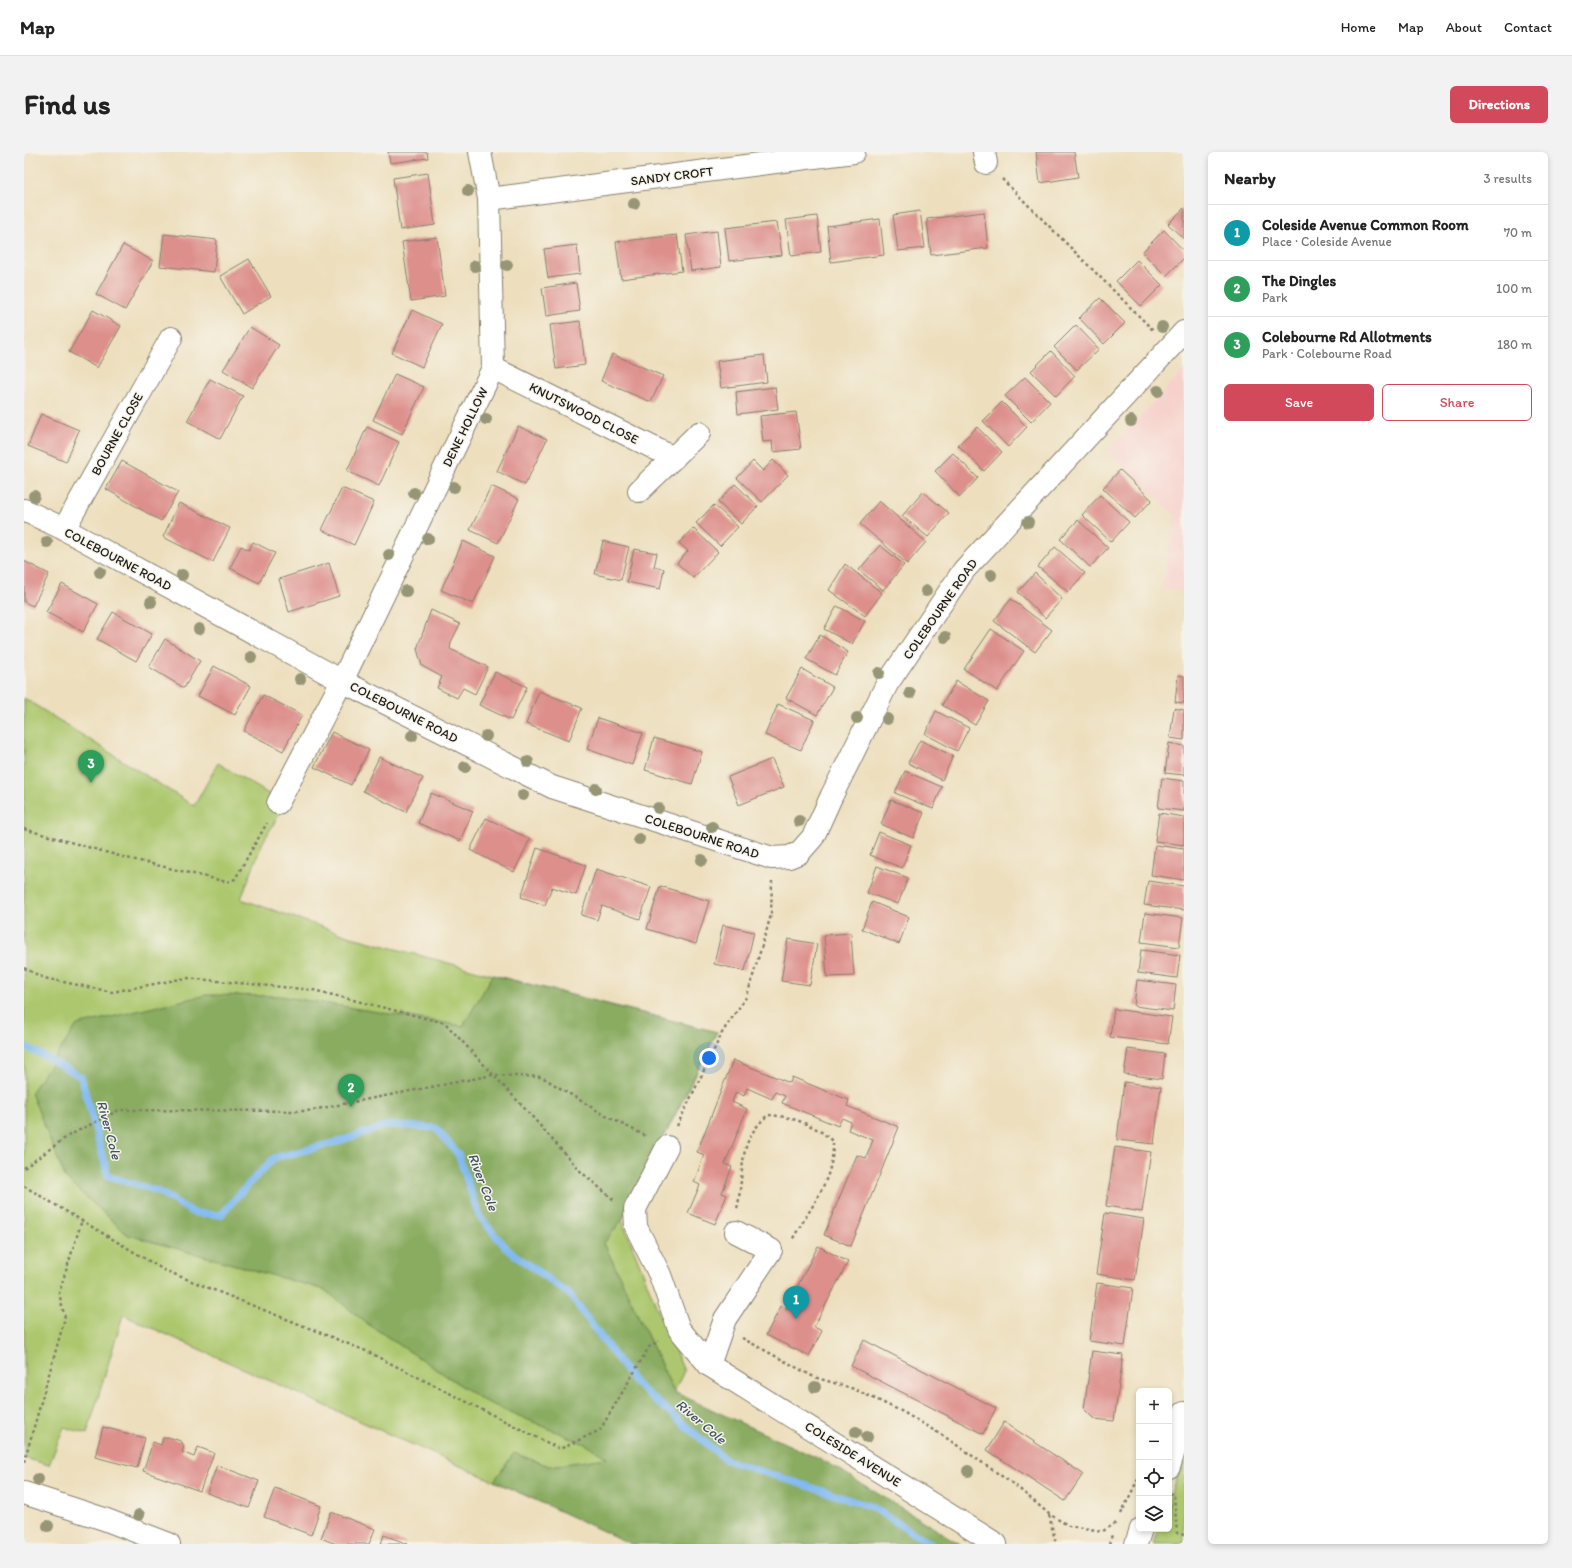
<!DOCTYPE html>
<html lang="en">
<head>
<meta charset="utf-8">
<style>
  :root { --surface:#fff; --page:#f2f2f2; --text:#222; --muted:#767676; --line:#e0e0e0; --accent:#d1495b }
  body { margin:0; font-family:Itim,sans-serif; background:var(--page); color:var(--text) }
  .controls { position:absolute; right:12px; bottom:12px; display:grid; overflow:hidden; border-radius:6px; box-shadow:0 2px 6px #0003 }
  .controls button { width:36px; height:36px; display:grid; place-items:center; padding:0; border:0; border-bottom:1px solid var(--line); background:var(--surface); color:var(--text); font:20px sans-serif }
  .you { position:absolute; left:685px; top:906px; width:14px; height:14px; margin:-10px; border:3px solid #fff; border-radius:50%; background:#1a73e8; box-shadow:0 0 0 6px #1a73e833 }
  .badge { display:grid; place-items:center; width:26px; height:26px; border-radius:50%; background:var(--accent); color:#fff; font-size:13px; font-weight:700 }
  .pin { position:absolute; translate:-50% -33px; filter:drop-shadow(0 1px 2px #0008) }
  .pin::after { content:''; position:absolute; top:21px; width:14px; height:12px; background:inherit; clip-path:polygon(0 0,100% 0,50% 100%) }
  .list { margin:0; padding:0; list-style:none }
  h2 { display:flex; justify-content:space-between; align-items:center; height:52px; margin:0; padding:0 16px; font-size:17px }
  h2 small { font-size:13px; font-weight:400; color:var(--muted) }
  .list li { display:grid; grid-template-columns:26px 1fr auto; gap:12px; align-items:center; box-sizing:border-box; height:56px; padding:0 16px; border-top:1px solid var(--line) }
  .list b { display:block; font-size:15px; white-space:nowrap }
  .list p { margin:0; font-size:13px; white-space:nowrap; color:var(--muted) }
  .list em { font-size:13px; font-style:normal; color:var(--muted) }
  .actions { display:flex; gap:8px; padding:12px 16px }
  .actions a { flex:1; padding:9px 0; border:1px solid var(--accent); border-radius:6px; text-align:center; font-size:14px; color:var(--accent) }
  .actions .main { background:var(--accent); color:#fff }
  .icon { flex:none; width:22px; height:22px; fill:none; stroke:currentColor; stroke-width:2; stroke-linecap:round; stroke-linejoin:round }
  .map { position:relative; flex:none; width:1160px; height:1392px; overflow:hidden; border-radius:6px }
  header { display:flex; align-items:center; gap:24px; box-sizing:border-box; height:56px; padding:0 20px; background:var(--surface); border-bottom:1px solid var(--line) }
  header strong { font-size:19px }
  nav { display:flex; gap:22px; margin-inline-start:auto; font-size:14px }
  .intro { display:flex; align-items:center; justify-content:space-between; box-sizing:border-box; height:96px; padding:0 24px }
  h1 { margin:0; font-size:28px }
  .button { padding:10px 18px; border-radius:6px; background:var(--accent); color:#fff; font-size:14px; font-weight:700 }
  main { display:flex; gap:24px; padding:0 24px }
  aside { flex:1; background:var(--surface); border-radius:6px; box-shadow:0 2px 6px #0003 }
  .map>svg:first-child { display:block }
  .built { fill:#f7d0cb }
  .green { fill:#acc76d; stroke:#647244 }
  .forest { fill:#89ac60; stroke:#52643e }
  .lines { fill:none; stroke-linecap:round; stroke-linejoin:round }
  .stream { stroke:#81baf2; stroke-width:7 }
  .building { fill:#dd8f8c }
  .minor-casing { stroke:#847e6d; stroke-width:24 }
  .major-casing { stroke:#847e6d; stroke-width:24 }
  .path { stroke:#847e6d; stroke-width:2.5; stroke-dasharray:3 3; stroke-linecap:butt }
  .minor { stroke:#fff; stroke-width:22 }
  .major { stroke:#fff; stroke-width:22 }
  .tree { fill:#969574 }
  .labels { text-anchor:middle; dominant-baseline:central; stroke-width:3; stroke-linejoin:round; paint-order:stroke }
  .street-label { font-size:13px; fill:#1c1c1c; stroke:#f7f3e8 }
  .water-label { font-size:14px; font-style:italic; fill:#3f5367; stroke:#f7f3e8 }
</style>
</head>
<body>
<header>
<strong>Map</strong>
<nav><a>Home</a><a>Map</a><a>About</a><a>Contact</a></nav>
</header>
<div class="intro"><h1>Find us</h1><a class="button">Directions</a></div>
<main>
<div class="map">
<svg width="1160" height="1392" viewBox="0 0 1160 1392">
  <rect width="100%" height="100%" fill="#f7f3e8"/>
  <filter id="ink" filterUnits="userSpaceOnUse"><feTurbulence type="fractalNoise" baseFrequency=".025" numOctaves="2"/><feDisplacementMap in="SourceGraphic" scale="8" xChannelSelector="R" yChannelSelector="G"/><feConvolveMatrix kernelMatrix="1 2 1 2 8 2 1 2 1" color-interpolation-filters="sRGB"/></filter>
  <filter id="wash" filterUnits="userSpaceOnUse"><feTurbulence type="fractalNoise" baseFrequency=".012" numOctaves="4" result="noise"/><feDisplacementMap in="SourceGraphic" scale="16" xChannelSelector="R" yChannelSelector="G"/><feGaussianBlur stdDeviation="0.9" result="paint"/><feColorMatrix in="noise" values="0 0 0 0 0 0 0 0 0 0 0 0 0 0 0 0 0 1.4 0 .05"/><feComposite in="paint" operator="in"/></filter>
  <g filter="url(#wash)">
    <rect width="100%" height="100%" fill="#eddfbe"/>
    <polygon class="built" points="1160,218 1160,439 1138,437 1151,363 1083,299"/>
    <g class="green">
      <polygon points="0,546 170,654 194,611 261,652 238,692 217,747 324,784 469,823 693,880 598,1068 639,1171 660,1219 650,1240 532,1357 99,1163 63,1282 40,1275 25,1313 0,1306"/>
      <polygon points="1160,1310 1160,1392 1129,1392 1134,1377 1145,1377 1145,1347 1156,1315"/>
    </g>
    <polygon class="forest" points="469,823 693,880 598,1068 580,1091 650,1240 804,1311 936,1392 607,1392 470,1329 490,1301 525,1314 583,1306 563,1293 460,1249 341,1170 301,1138 104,1083 42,1027 7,941 53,873 182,843 256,844 439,874"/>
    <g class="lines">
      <polyline class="stream" points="0,894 20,904 57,925 84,1024 134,1039 170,1061 197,1063 220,1037 250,1006 313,990 364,973 412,976 434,1002 455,1064 484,1098 545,1142 612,1232 702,1308 848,1355 907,1392"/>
    </g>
    <g id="blocks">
      <g class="building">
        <polygon points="364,0 403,0 404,6 366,11"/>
        <polygon points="1012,0 1050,0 1054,25 1016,31"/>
        <polygon points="404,21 411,73 376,78 369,26"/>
        <polygon points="1160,56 1160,87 1144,72"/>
        <polygon points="896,59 901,96 874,99 869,63"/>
        <polygon points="960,60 964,96 907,103 903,67"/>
        <polygon points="793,64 797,100 767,104 762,68"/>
        <polygon points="856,67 860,103 807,110 803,74"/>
        <polygon points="753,70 758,103 705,109 701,76"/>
        <polygon points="1140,78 1160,99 1160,106 1142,124 1118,100"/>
        <polygon points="693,79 697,115 667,119 662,83"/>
        <polygon points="140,82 193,88 190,120 136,114"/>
        <polygon points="653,83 658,119 597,127 592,90"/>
        <polygon points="413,85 421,144 387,149 378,90"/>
        <polygon points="99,93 129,109 101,158 72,142"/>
        <polygon points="553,93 556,122 524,126 520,97"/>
        <polygon points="225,107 247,144 218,162 196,124"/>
        <polygon points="1113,108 1138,133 1117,154 1092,129"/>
        <polygon points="552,131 556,159 522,164 518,136"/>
        <polygon points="1076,146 1101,171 1080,192 1055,166"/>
        <polygon points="69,158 97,174 73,216 45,200"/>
        <polygon points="388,158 418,172 398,215 368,201"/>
        <polygon points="556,169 561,213 532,217 526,173"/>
        <polygon points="1052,173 1075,197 1053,218 1030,195"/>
        <polygon points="226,175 255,193 228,236 199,218"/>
        <polygon points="1027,199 1051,224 1032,244 1007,219"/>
        <polygon points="588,202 639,224 627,250 577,229"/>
        <polygon points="740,203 743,230 697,236 693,209"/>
        <polygon points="371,222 400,235 378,282 349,268"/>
        <polygon points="1001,225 1026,250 1007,270 981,244"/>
        <polygon points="186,227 219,244 196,287 163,269"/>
        <polygon points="751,235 754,257 714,262 712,240"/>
        <polygon points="978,250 1003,275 984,295 959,269"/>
        <polygon points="772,260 777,297 749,300 748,289 739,290 736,264"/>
        <polygon points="17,262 55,278 42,310 4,294"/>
        <polygon points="494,274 523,287 501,333 473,319"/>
        <polygon points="343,275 375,290 355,334 323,319"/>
        <polygon points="953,275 978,300 960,319 934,293"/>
        <polygon points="929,301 954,326 936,345 911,319"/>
        <polygon points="749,308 764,323 738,350 713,326 729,309 739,319"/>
        <polygon points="98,309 154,340 137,369 82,337"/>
        <polygon points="1096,318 1128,348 1111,366 1079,336"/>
        <polygon points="711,332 734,354 717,372 694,350"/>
        <polygon points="467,334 495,347 474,391 446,378"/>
        <polygon points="318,336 350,350 330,393 298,378"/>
        <polygon points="899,340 925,361 904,385 878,364"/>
        <polygon points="1076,343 1105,370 1087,390 1058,363"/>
        <polygon points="855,349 902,390 883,412 836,372"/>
        <polygon points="155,351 206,376 189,410 139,385"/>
        <polygon points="690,353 714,375 696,394 672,371"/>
        <polygon points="1054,368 1084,396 1066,415 1036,387"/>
        <polygon points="669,376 694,400 669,426 653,411 664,399 655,391"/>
        <polygon points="439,389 471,404 449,452 417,438"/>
        <polygon points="579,389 605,395 597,428 571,422"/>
        <polygon points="229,390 251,401 235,431 206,416 217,394 225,398"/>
        <polygon points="856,393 880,413 859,438 835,418"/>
        <polygon points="1031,395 1061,421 1044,440 1014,415"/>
        <polygon points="610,397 633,401 630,415 640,417 636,437 603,430"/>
        <polygon points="0,409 25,422 9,454 0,450"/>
        <polygon points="305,411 315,444 265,460 255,427"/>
        <polygon points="821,412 858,441 841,464 805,438"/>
        <polygon points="1011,421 1038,447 1021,466 994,440"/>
        <polygon points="38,432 74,452 59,480 22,460"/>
        <polygon points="987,447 1028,478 1011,500 970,469"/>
        <polygon points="813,454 841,469 828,492 800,477"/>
        <polygon points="407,458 436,472 427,490 426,497 464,515 451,542 439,536 433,546 413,536 418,525 398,514 393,497"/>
        <polygon points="89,460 128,482 112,509 73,487"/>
        <polygon points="967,477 1000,499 973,539 940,517"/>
        <polygon points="796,483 824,500 811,523 782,507"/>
        <polygon points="141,487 176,509 160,536 125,515"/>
        <polygon points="190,514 227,534 211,563 174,544"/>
        <polygon points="778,517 809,535 793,563 762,546"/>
        <polygon points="471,520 503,535 487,568 455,553"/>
        <polygon points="1154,523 1160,524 1160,551 1151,550"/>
        <polygon points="932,529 965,549 951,573 918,553"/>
        <polygon points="515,539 558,556 545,589 502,572"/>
        <polygon points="239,543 278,563 259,599 220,579"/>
        <polygon points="754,552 790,568 777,598 741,583"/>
        <polygon points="1150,556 1160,558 1160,588 1146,586"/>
        <polygon points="912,559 945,576 933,599 901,582"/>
        <polygon points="574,566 619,581 608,613 563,597"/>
        <polygon points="308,580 345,598 327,633 290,615"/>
        <polygon points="630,586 678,600 668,632 621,618"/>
        <polygon points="896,588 929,604 918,628 884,611"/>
        <polygon points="1145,591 1160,594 1160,623 1141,621"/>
        <polygon points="355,605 399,626 382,660 339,639"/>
        <polygon points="748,607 760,635 715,653 704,625"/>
        <polygon points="881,619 918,635 909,657 871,641"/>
        <polygon points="1138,626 1160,629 1160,659 1134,656"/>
        <polygon points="407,641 449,659 436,689 394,671"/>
        <polygon points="867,648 900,661 889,686 857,672"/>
        <polygon points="1135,661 1160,665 1160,693 1131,689"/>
        <polygon points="462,666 506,687 490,720 446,698"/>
        <polygon points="855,680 887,693 878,716 846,703"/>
        <polygon points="1131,693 1160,697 1160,728 1127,723"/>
        <polygon points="513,696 562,713 552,743 528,735 521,753 497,745"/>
        <polygon points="853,714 884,726 874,752 843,741"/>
        <polygon points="572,717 627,735 616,767 578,754 573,768 557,763"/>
        <polygon points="1124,729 1160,734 1160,758 1120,753"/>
        <polygon points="636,734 685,749 672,792 623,777"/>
        <polygon points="848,750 885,765 875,792 838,777"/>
        <polygon points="1121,761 1159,766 1155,795 1117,790"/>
        <polygon points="699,773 730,780 721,819 690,812"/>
        <polygon points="827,781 830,824 803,825 800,783"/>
        <polygon points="764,787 793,792 786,833 757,829"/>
        <polygon points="1117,798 1156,803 1153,826 1114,821"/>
        <polygon points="1113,828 1152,833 1149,859 1110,854"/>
        <polygon points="1090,857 1148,865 1144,892 1086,885"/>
        <polygon points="1104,897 1141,902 1138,927 1100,922"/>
        <polygon points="709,908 766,931 768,925 797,937 825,948 823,954 875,975 827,1094 800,1083 833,1003 842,1006 849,988 824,978 827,970 818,966 814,974 758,951 761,944 751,940 748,947 723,936 720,944 712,940 708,950 723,957 701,1012 708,1015 698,1041 703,1043 691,1072 664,1061 676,1033 670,1030 680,1003 673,1000"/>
        <polygon points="1100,930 1137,935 1130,992 1093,988"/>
        <polygon points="1091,995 1127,1000 1118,1060 1082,1054"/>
        <polygon points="1081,1061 1120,1067 1111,1128 1072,1122"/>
        <polygon points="794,1094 824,1110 790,1175 798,1179 785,1204 742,1183 757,1154 762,1157"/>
        <polygon points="1073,1131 1109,1136 1101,1194 1065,1189"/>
        <polygon points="840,1188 972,1256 959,1282 827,1214"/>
        <polygon points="1068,1199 1099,1203 1090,1269 1070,1267 1060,1257"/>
        <polygon points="980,1270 1059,1322 1041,1349 963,1298"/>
        <polygon points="79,1275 121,1286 113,1316 71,1305"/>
        <polygon points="144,1285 157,1289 160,1294 158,1300 170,1305 174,1295 190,1301 176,1339 119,1319 129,1290 137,1293 139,1286"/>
        <polygon points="193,1313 235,1329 225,1356 183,1341"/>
        <polygon points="251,1336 297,1354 287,1383 240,1365"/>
        <polygon points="307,1360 351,1377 345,1392 312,1392 297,1386"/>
        <polygon points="360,1383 384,1392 357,1392"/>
      </g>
    </g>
  </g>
  <g filter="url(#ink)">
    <use href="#blocks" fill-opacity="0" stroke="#847e6d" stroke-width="1"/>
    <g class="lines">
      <defs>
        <g id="minor">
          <polyline points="960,0 962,11"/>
          <polyline points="465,47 830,0"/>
          <polyline points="469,216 650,306"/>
          <polyline points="615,339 675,281"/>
          <polyline points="0,358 40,377 318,529 528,635 748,706 765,705 775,701 789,685 808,643 863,532 940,418 1160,180"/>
          <polyline points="40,377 147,186"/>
          <polyline points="254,651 318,529 469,216 465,47 456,0"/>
          <polyline points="643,995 611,1057 612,1075 636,1123 655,1177 685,1213 972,1392"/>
          <polyline points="685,1213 701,1167 747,1098 712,1080"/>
          <polyline points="0,1341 80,1367 145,1392"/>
        </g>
        <g id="major">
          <polyline points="1145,1315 1159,1271 1160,1261"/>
          <polyline points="1112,1392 1117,1377"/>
        </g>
      </defs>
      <use href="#minor" class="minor-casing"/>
      <use href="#major" class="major-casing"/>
      <g class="path">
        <polyline points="978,27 1130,179"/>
        <polyline points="0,677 99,705 203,730 211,727 243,671"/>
        <polyline points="0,816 20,826 88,840 162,826 289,838 421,871 504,960 556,1019 590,1048"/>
        <polyline points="653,974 699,879 723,844 747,763 748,729"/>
        <polyline points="0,1016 44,984 95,958 283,959 469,923 518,925 582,964 622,984"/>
        <polyline points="0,1034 140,1118 342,1199 536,1297 576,1278 625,1195 635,1189"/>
        <path d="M713,1056C715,1051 715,1044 716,1038C720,1005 717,987 744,963C767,964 793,973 809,990C810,1029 786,1056 768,1088"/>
        <polyline points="718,1186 790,1225 830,1237 879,1260 921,1285 992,1334 1025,1362 1045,1374 1079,1379 1092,1371"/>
        <polyline points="0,1310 41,1166 35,1141 58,1068"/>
        <polyline points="1145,1341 1150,1343 1153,1381 1160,1383"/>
        <polyline points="1097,1362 1115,1325"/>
        <polyline points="1025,1363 1032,1392"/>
        <polyline points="1085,1392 1088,1383"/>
      </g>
      <use href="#minor" class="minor"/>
      <use href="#major" class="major"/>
    </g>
    <g class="tree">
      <circle cx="444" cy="39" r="6"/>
      <circle cx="610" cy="52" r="6"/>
      <circle cx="483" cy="113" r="6"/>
      <circle cx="451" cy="114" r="6"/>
      <circle cx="1138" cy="175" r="6"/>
      <circle cx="1134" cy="239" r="6"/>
      <circle cx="462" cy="267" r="6"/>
      <circle cx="1107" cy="269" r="6"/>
      <circle cx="430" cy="335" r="6"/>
      <circle cx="390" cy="341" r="6"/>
      <circle cx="10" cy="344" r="6"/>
      <circle cx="1004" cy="370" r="6"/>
      <circle cx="404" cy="387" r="6"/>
      <circle cx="23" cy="390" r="6"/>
      <circle cx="365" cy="403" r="6"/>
      <circle cx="76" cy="420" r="6"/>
      <circle cx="158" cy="423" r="6"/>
      <circle cx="967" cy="423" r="6"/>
      <circle cx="382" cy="439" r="6"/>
      <circle cx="902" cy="439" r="6"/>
      <circle cx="127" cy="450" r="6"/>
      <circle cx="175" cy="477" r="6"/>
      <circle cx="921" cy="485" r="6"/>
      <circle cx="227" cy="505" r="6"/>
      <circle cx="855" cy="521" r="6"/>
      <circle cx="276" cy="527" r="6"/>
      <circle cx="886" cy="541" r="6"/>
      <circle cx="833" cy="566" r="6"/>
      <circle cx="863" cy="567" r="6"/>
      <circle cx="388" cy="584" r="6"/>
      <circle cx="462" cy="584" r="6"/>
      <circle cx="504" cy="610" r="6"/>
      <circle cx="441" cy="615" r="6"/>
      <circle cx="572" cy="637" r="6"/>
      <circle cx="499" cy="643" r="6"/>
      <circle cx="634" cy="656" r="6"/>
      <circle cx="775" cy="669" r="6"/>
      <circle cx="688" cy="675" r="6"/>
      <circle cx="615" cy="687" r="6"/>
      <circle cx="678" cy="708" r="6"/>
      <circle cx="791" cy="1235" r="6"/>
      <circle cx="832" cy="1280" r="6"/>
      <circle cx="843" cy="1285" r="6"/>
      <circle cx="944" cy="1319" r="6"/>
      <circle cx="14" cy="1327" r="6"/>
      <circle cx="115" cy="1363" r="6"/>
      <circle cx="24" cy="1374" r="6"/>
    </g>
  </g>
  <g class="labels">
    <g class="street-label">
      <text transform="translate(648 24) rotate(-7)">SANDY CROFT</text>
      <text transform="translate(560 261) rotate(27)">KNUTSWOOD CLOSE</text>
      <text transform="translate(441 275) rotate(-64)">DENE HOLLOW</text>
      <text transform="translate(93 282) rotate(-61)">BOURNE CLOSE</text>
      <text transform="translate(94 407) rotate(28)">COLEBOURNE ROAD</text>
      <text transform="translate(916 457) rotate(-55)">COLEBOURNE ROAD</text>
      <text transform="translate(380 560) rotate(27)">COLEBOURNE ROAD</text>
      <text transform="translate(678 684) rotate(18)">COLEBOURNE ROAD</text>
      <text transform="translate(829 1302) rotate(32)">COLESIDE AVENUE</text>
    </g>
    <g class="water-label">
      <text transform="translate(85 978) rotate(75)">River Cole</text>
      <text transform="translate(459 1030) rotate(69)">River Cole</text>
      <text transform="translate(677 1270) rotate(40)">River Cole</text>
    </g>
  </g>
</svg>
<div class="controls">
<button>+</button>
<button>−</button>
<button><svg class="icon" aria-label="locate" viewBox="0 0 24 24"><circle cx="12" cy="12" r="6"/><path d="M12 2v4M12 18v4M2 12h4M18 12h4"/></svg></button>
<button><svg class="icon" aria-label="layers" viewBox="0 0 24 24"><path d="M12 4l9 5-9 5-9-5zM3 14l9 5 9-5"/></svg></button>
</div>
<div class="you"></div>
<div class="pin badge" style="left:772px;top:1167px;background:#0f9aa8">1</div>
<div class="pin badge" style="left:327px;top:955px;background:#2e9e5b">2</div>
<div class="pin badge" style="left:67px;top:631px;background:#2e9e5b">3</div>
</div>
<aside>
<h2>Nearby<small>3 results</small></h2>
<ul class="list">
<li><span class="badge" style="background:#0f9aa8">1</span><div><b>Coleside Avenue Common Room</b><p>Place · Coleside Avenue</p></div><em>70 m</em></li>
<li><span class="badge" style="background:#2e9e5b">2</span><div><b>The Dingles</b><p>Park</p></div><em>100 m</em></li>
<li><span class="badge" style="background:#2e9e5b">3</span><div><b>Colebourne Rd Allotments</b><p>Park · Colebourne Road</p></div><em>180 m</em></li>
</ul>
<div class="actions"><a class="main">Save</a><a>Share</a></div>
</aside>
</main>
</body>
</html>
